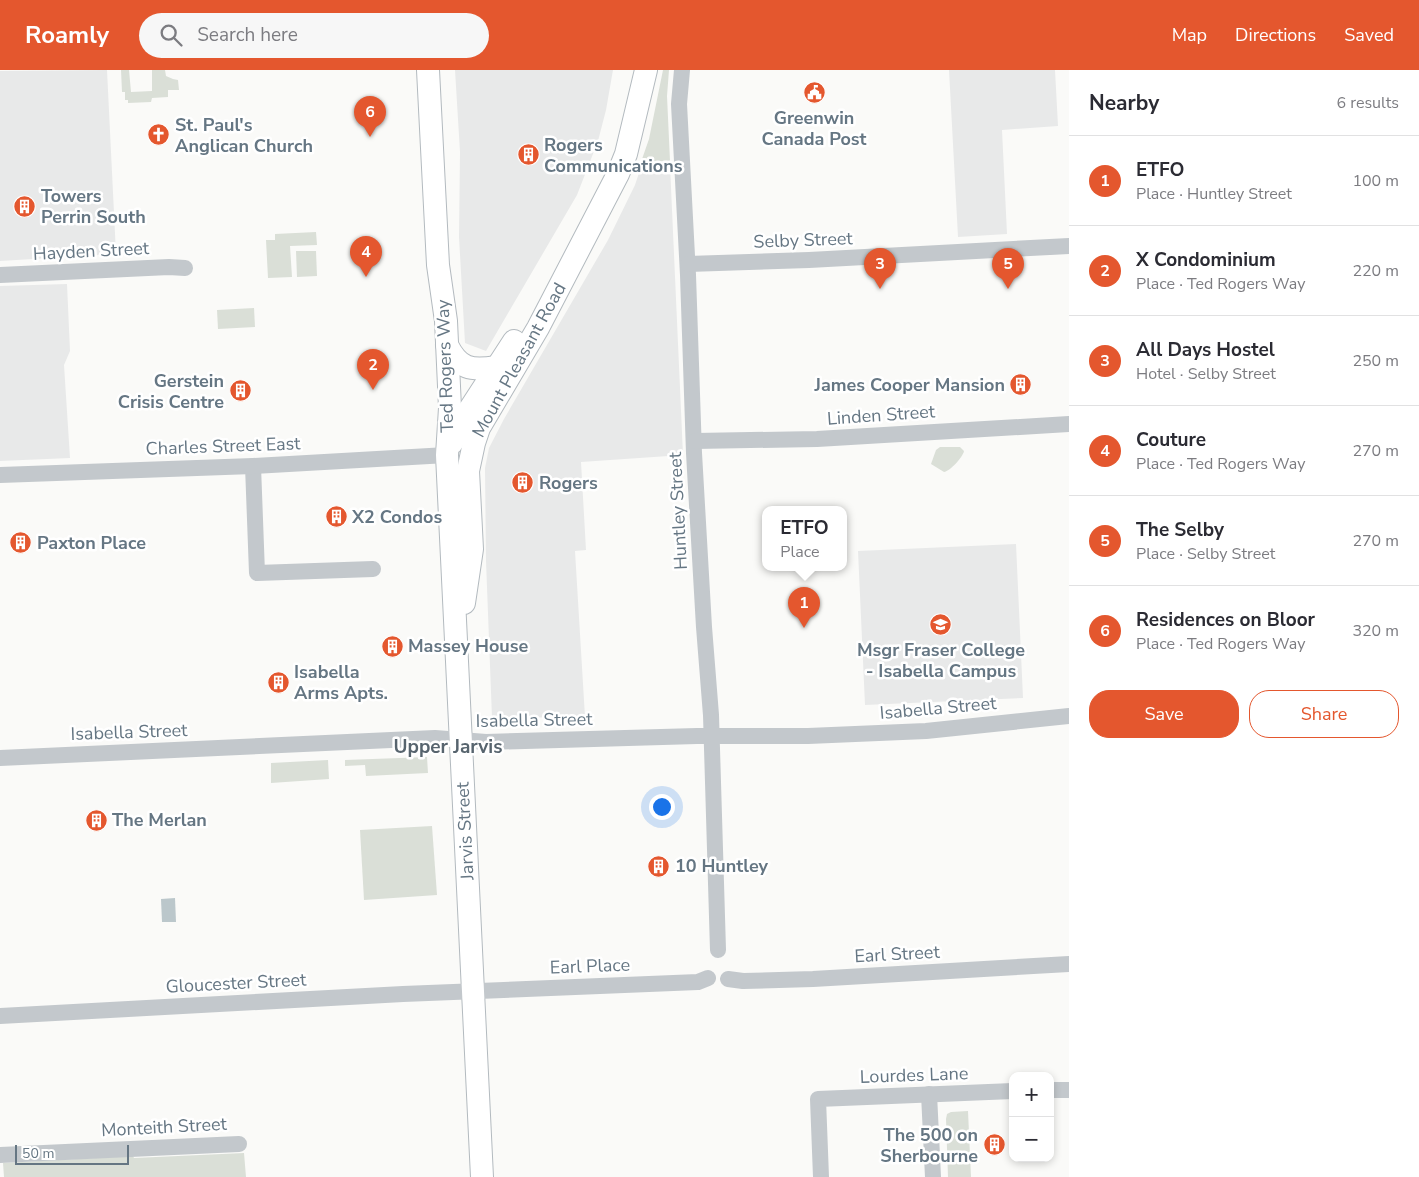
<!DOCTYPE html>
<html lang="en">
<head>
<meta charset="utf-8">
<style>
  :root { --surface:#fff; --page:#f7f7f7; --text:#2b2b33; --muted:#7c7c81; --line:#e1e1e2; --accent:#e4572e }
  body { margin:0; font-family:"Nunito Sans",sans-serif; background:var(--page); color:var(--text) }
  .controls { position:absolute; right:15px; bottom:15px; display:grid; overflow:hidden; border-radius:10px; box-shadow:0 2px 8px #0003 }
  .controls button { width:45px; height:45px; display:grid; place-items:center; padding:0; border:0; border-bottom:1px solid var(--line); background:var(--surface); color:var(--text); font:25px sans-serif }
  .scale { position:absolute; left:15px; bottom:12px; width:114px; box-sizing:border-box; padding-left:5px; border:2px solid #657683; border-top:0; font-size:14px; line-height:18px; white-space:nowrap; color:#657683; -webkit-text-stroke:4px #fff; paint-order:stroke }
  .you { position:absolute; left:661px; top:736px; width:18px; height:18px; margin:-12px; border:4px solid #fff; border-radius:50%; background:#1a73e8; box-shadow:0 0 0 8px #1a73e833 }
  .badge { display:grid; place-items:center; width:32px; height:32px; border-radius:50%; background:var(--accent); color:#fff; font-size:16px; font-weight:700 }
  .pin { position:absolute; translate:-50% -41px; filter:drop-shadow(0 1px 2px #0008) }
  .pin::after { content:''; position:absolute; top:26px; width:18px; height:15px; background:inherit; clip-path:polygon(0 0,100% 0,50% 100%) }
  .popup { position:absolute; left:762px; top:436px; width:85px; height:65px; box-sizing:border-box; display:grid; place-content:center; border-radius:10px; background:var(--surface); filter:drop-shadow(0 1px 4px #0005); font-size:16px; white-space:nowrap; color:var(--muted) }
  .popup b { font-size:19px; color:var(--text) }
  .popup::after { content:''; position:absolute; left:50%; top:100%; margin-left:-10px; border:10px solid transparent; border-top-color:var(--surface) }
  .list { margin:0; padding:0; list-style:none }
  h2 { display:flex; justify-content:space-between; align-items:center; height:65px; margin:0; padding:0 20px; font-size:21px }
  h2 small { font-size:16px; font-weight:400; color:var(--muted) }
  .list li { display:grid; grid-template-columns:32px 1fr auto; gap:15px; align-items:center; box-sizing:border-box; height:90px; padding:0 20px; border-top:1px solid var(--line) }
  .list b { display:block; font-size:19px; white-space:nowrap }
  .list p { margin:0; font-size:16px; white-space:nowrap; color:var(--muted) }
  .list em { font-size:16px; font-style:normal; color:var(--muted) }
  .actions { display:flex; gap:10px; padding:15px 20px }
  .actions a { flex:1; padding:11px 0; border:1px solid var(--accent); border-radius:20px; text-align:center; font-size:18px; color:var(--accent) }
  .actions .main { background:var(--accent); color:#fff }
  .icon { flex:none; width:28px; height:28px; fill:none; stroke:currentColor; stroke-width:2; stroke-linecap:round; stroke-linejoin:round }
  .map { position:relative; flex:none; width:1069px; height:1107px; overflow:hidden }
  header { display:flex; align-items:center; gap:30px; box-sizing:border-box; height:70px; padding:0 25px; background:var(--accent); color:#fff }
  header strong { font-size:24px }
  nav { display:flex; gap:28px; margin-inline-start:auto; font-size:18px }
  .search { width:350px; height:45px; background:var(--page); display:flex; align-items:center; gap:12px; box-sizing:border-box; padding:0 18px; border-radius:28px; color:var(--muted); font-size:19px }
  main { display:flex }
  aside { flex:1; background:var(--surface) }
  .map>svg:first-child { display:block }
  .built { fill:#e8e9e9 }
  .green { fill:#dadfd7 }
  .water { fill:#bbc7cb }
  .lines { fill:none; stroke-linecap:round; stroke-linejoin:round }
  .secondary-casing { stroke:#b3babf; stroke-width:24 }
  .minor { stroke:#c3c8cc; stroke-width:16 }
  .secondary { stroke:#fff; stroke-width:22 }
  .labels { text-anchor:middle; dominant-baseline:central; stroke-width:5; stroke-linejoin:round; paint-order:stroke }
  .poi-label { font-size:18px; font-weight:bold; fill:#657683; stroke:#fff; text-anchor:start }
  .street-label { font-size:18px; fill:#657683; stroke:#fff }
  .neighbourhood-label { font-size:19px; font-weight:bold; fill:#57646e; stroke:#fff }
</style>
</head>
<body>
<header>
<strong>Roamly</strong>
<div class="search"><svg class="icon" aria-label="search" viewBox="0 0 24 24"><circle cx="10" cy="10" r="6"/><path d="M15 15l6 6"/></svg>Search here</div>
<nav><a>Map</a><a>Directions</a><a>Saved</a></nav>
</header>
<main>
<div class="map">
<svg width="1069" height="1107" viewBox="0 0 1069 1107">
  <rect width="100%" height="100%" fill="#fafaf8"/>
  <g class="built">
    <polygon points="107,0 116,184 0,191 0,1"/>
    <polygon points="455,0 613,0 606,40 598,71 577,125 486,281 465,273 459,167 460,82"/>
    <polygon points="949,0 1055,0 1058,56 1002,60 1007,164 958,167"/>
    <polygon points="670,95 683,385 581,392 586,480 575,481 585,647 492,648 486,491 485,398 489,378 504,349 608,170 635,115 641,97"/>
    <polygon points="67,214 70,281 64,295 70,388 0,391 0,216"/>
    <polygon points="1016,474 1023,628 865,635 858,481"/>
  </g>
  <g class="green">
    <polygon points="121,0 129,0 131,22 152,21 152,0 165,0 166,6 173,9 178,10 179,20 168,20 168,27 152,28 151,32 128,33 128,30 125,30 125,22 122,22"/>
    <polygon points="663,0 669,0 667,26 670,91 641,92 649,69"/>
    <polygon points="316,162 317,175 290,176 292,207 268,208 266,170 275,170 275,164"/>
    <polygon points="296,181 316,181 317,206 297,207"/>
    <polygon points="254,238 255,257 218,259 217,240"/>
    <path d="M940,377H960L964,381C963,387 950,401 944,402L931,394L936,380Z"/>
    <polygon points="427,687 428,703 366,706 365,695 345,696 345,690"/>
    <polygon points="328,690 329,709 271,713 271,693"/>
    <polygon points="432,756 437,825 364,830 360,760"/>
    <polygon points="968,1041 971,1107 948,1107 946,1049 947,1044 951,1042"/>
    <polygon points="244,1083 246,1107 4,1107 3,1093 133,1086 134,1088"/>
  </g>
  <polygon class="water" points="175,828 176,852 162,852 161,829"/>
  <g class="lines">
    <defs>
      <g id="secondary">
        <polyline points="428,0 438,195 446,251 450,338 447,385 482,1107"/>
        <path d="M447,275C459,299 471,301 496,297"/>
        <polyline points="452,373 462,351 514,271"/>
        <polyline points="464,533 472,479 468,401 474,373 479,358 538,258 618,104 626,84 646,0"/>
      </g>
    </defs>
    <use href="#secondary" class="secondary-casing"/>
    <g class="minor">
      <polyline points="682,0 679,34 688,205 694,383 704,557 711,645 718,880"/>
      <polyline points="688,194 809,190 1069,176"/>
      <polyline points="0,205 169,197 185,198"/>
      <polyline points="695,371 817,369 1069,354"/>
      <polyline points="253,396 257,503 373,499"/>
      <polyline points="0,405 253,396 447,385"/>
      <polyline points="0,688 435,668 486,672 697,666 808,666 926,661 1069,646"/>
      <polyline points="728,909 743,911 813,909 1069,894"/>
      <polyline points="0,946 403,924 698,912 708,908"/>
      <polyline points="1050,1020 1069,1020"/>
      <polyline points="929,1024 933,1107"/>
      <polyline points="0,1085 239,1074"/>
      <polyline points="821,1107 818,1029 1013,1021"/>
    </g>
    <use href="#secondary" class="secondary"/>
  </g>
  <defs>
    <symbol id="civic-disc" viewBox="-11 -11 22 22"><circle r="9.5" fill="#e4572e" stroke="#fff"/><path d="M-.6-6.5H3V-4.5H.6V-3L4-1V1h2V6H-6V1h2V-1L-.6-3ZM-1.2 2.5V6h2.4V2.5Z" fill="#fff"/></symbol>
    <symbol id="church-disc" viewBox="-11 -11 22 22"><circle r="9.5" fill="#e4572e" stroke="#fff"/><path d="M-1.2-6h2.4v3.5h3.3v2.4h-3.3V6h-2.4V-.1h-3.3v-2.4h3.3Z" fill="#fff"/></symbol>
    <symbol id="building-disc" viewBox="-11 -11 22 22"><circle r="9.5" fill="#e4572e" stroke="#fff"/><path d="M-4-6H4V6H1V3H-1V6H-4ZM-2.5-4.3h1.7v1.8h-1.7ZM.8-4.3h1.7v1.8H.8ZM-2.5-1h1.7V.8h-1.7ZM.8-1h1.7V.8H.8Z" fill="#fff"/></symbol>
    <symbol id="school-disc" viewBox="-11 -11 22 22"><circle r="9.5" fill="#e4572e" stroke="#fff"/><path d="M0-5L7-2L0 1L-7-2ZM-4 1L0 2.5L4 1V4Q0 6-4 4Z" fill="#fff"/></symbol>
  </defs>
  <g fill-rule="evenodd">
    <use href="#civic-disc" x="802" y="10" width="25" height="25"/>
    <use href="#church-disc" x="146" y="52" width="25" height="25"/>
    <use href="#building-disc" x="516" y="72" width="25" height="25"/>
    <use href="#building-disc" x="12" y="124" width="25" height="25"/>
    <use href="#building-disc" x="1008" y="302" width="25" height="25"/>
    <use href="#building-disc" x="228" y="308" width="25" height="25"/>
    <use href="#building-disc" x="510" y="400" width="25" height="25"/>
    <use href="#building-disc" x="324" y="434" width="25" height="25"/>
    <use href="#building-disc" x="8" y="460" width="25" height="25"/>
    <use href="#school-disc" x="928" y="542" width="25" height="25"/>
    <use href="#building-disc" x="380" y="564" width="25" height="25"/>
    <use href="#building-disc" x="266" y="600" width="25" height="25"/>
    <use href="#building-disc" x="84" y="738" width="25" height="25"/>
    <use href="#building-disc" x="646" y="784" width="25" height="25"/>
    <use href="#building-disc" x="982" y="1062" width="25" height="25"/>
  </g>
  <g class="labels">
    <g class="poi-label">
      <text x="814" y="48" text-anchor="middle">Greenwin<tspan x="814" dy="21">Canada Post</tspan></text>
      <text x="175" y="55">St. Paul's<tspan x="175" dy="21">Anglican Church</tspan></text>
      <text x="544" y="75">Rogers<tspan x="544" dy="21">Communications</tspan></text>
      <text x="41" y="126">Towers<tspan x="41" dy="21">Perrin South</tspan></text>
      <text x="224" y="311" text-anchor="end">Gerstein<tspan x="224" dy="21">Crisis Centre</tspan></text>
      <text x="1005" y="315" text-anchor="end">James Cooper Mansion</text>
      <text x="539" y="413">Rogers</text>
      <text x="352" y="447">X2 Condos</text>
      <text x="37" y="473">Paxton Place</text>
      <text x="408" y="576">Massey House</text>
      <text x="941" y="580" text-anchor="middle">Msgr Fraser College<tspan x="941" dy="21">- Isabella Campus</tspan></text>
      <text x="294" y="602">Isabella<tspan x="294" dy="21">Arms Apts.</tspan></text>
      <text x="112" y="750">The Merlan</text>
      <text x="675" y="796">10 Huntley</text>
      <text x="978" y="1065" text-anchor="end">The 500 on<tspan x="978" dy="21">Sherbourne</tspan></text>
    </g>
    <g class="street-label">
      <text transform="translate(803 170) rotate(-2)">Selby Street</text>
      <text transform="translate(91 181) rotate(-3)">Hayden Street</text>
      <text transform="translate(519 290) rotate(-61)">Mount Pleasant Road</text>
      <text transform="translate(445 296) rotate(-92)">Ted Rogers Way</text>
      <text transform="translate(881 345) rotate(-4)">Linden Street</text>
      <text transform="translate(223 376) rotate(-2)">Charles Street East</text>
      <text transform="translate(678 441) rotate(-93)">Huntley Street</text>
      <text transform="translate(938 638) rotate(-5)">Isabella Street</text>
      <text transform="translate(534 650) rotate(-1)">Isabella Street</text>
      <text transform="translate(129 662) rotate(-2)">Isabella Street</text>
      <text transform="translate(465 761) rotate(-93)">Jarvis Street</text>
      <text transform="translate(897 884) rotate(-3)">Earl Street</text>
      <text transform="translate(590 896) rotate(-2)">Earl Place</text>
      <text transform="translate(236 913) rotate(-3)">Gloucester Street</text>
      <text transform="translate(914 1005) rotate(-2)">Lourdes Lane</text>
      <text transform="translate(164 1057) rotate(-3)">Monteith Street</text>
    </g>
    <g class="neighbourhood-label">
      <text x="448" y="677">Upper Jarvis</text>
    </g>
  </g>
</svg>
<div class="controls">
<button>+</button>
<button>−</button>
</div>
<div class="scale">50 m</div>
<div class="you"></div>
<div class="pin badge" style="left:804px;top:558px">1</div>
<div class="popup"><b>ETFO</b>Place</div>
<div class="pin badge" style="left:373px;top:320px">2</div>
<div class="pin badge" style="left:880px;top:219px">3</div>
<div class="pin badge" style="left:366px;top:207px">4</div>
<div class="pin badge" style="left:1008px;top:219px">5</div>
<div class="pin badge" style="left:370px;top:67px">6</div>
</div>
<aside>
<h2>Nearby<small>6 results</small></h2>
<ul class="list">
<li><span class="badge">1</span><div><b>ETFO</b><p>Place · Huntley Street</p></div><em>100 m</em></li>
<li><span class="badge">2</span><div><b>X Condominium</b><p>Place · Ted Rogers Way</p></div><em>220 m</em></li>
<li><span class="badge">3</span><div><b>All Days Hostel</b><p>Hotel · Selby Street</p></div><em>250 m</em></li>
<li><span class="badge">4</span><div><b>Couture</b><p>Place · Ted Rogers Way</p></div><em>270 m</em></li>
<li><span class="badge">5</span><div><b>The Selby</b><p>Place · Selby Street</p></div><em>270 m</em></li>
<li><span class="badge">6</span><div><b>Residences on Bloor</b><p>Place · Ted Rogers Way</p></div><em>320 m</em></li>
</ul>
<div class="actions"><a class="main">Save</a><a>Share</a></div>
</aside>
</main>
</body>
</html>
